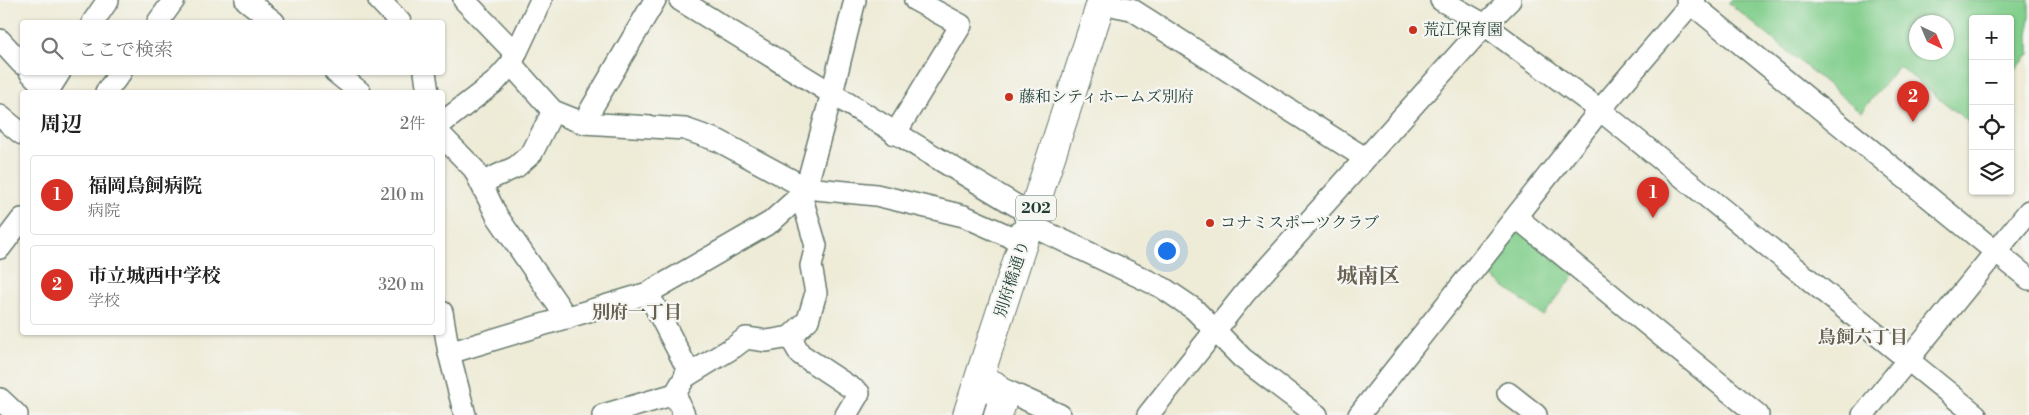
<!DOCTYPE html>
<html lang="ja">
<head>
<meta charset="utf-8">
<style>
  :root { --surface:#fff; --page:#f2f2f2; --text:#222; --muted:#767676; --line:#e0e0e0; --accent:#d93025 }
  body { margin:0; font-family:"Libre Bodoni","Noto Serif JP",serif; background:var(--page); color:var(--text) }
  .controls { position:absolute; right:15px; top:15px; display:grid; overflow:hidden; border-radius:5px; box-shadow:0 1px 4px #0004 }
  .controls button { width:45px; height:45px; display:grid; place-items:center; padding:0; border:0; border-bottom:1px solid var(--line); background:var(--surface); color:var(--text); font:25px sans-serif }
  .compass { position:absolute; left:1909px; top:15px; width:45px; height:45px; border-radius:50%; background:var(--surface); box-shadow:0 1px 4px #0004; rotate:136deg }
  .you { position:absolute; left:1166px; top:250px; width:18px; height:18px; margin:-12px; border:4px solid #fff; border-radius:50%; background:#1a73e8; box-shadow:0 0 0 8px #1a73e833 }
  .badge { display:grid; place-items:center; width:32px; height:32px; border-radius:50%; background:var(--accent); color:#fff; font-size:16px; font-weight:700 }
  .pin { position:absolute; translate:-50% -41px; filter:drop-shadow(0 1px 2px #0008) }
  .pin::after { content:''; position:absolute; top:26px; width:18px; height:15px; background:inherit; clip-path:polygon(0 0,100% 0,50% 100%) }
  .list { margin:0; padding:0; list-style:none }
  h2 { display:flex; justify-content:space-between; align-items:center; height:65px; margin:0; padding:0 20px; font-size:21px }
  h2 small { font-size:16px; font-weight:400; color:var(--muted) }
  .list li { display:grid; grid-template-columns:32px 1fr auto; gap:15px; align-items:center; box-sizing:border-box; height:80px; margin:0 10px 10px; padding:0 10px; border:1px solid var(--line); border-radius:5px }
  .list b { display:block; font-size:19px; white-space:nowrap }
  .list p { margin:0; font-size:16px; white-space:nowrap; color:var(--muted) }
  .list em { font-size:16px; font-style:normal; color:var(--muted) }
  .icon { flex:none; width:28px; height:28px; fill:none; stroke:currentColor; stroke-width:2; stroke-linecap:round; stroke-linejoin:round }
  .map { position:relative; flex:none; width:2029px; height:415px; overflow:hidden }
  .search { position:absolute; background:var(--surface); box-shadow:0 1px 4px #0004; left:20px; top:20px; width:425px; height:55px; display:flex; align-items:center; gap:12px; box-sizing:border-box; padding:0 18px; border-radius:5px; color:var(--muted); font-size:19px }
  .panel { position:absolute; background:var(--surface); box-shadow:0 1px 4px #0004; left:20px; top:90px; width:425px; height:245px; border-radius:5px }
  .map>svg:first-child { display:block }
  .park { fill:#83cf8d; stroke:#518660; fill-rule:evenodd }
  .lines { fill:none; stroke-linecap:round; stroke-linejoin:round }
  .minor-casing { stroke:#677a6d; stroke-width:24 }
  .highway-casing { stroke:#677a6d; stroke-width:30 }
  .minor { stroke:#fff; stroke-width:21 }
  .highway { stroke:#fff; stroke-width:28 }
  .poi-dot { fill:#c8321e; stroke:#f6f6f2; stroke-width:2 }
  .labels { text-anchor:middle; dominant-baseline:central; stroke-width:4.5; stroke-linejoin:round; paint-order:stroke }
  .shield { fill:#f6f6f2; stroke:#60746d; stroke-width:1 }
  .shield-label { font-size:15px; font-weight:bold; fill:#1f3d34 }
  .poi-label { font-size:16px; fill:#1f3d34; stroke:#f6f6f2; text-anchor:start }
  .street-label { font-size:16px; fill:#1f3d34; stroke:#f6f6f2 }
  .neighbourhood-label { font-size:18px; font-weight:bold; fill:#686151; stroke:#f6f6f2 }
  .district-label { font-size:21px; font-weight:bold; fill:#686151; stroke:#f6f6f2 }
</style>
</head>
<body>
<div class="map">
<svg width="2029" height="415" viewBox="0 0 2029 415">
  <rect width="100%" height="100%" fill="#f6f6f2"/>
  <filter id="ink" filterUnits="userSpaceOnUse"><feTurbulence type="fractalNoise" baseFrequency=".02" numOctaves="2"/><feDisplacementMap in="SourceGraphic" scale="10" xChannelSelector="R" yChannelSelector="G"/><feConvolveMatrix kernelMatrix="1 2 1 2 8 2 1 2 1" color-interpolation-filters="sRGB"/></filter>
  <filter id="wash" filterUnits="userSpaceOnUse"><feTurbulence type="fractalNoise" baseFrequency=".0096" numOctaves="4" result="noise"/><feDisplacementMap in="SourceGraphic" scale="20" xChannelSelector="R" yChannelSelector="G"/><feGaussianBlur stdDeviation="1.12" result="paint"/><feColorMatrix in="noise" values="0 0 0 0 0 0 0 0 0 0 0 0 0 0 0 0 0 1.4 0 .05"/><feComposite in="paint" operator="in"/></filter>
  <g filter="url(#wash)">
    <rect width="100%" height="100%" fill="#eeebd7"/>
    <g class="park">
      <path d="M1731,0H2029V54L2010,77V19H1973V122L1971,124L1899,66L1861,112L1729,3ZM1916,22H1946V52H1916Z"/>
      <polygon points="1517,226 1576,273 1543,316 1483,270"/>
    </g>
  </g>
  <g filter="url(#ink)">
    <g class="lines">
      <defs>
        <g id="minor">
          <polyline points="246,0 274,22"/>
          <polyline points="379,0 400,22"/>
          <polyline points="464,0 516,54"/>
          <path d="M680,0C794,70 907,141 1022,209L1029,227"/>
          <polyline points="1441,0 1485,25 1600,110 1976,415"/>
          <polyline points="1687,0 2029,279"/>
          <polyline points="1116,6 1131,9 1365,158"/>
          <polyline points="93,22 108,0"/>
          <polyline points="158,22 174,0"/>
          <polyline points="0,40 22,64"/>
          <polyline points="511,64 553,111 583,123 685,129 719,141 806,188 876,195 964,216 1011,237 1029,227 1043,231 1163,288 1194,309 1242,358 1317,415"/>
          <polyline points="30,72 49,92"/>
          <polyline points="335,72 360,92"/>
          <polyline points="425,72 428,92"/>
          <polyline points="48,91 60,72"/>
          <polyline points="106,92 121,72"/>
          <polyline points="0,116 22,134"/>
          <polyline points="442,123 495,82 511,64 541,0"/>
          <polyline points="583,123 655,0"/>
          <polyline points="895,134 961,25 915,0"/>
          <polyline points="442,136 474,169 497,216 567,318"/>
          <polyline points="481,183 516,167 532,153 553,111"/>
          <polyline points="801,195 816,246 811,266 816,293 808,320 790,337 800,354 859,393 846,415"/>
          <polyline points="1516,217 1758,415"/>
          <polyline points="0,248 22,219"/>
          <polyline points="648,293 687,368 685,377 675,394 684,415"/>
          <polyline points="442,312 449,353 648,293 771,222 801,195 806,188 832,93 855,0"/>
          <polyline points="449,353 465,415"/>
          <polyline points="685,377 734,347 746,338 767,341 790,337"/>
          <polyline points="994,385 1060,415"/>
          <polyline points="1508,393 1536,415"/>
          <polyline points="0,399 17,415"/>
          <polyline points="603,415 675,394"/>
          <polyline points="1148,415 1245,293 1485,25 1510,0"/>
          <polyline points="1359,415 1600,110 1694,0"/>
          <polyline points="1863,415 2029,211"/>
        </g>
        <g id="highway">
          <polyline points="994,385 1002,403 998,415"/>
          <polyline points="967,415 1102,0"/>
        </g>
      </defs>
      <use href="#minor" class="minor-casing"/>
      <use href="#highway" class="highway-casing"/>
      <use href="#minor" class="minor"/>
      <use href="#highway" class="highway"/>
    </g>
  </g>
  <g class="poi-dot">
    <circle cx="1413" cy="30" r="5"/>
    <circle cx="1009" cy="97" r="5"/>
    <circle cx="1210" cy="223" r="5"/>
  </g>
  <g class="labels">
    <rect class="shield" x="1016" y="195.5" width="40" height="25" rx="4"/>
    <g class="shield-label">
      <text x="1036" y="208">202</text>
    </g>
    <g class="poi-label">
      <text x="1423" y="30">荒江保育園</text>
      <text x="1019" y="97">藤和シティホームズ別府</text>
      <text x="1220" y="223">コナミスポーツクラブ</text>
    </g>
    <g class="street-label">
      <text transform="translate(1012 279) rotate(-72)">別府橋通り</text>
    </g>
    <g class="neighbourhood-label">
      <text x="637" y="312">別府一丁目</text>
      <text x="1863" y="337">鳥飼六丁目</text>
    </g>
    <g class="district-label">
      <text x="1368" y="277">城南区</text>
    </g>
  </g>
</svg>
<div class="controls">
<button>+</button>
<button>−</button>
<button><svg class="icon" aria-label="locate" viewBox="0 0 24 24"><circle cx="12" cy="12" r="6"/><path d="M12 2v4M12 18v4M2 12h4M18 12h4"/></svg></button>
<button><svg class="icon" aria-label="layers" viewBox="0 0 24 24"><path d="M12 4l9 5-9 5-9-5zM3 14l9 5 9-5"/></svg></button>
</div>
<svg class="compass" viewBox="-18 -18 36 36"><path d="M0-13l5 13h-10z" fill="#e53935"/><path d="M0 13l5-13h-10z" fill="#767676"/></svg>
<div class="you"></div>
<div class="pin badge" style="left:1653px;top:218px">1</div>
<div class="pin badge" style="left:1913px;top:122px">2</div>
<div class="search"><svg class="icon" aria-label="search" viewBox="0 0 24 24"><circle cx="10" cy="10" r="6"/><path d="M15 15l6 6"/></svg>ここで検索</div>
<section class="panel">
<h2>周辺<small>2件</small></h2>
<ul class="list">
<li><span class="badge">1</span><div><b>福岡鳥飼病院</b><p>病院</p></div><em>210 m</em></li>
<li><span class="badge">2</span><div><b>市立城西中学校</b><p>学校</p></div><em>320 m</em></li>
</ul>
</section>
</div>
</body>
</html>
